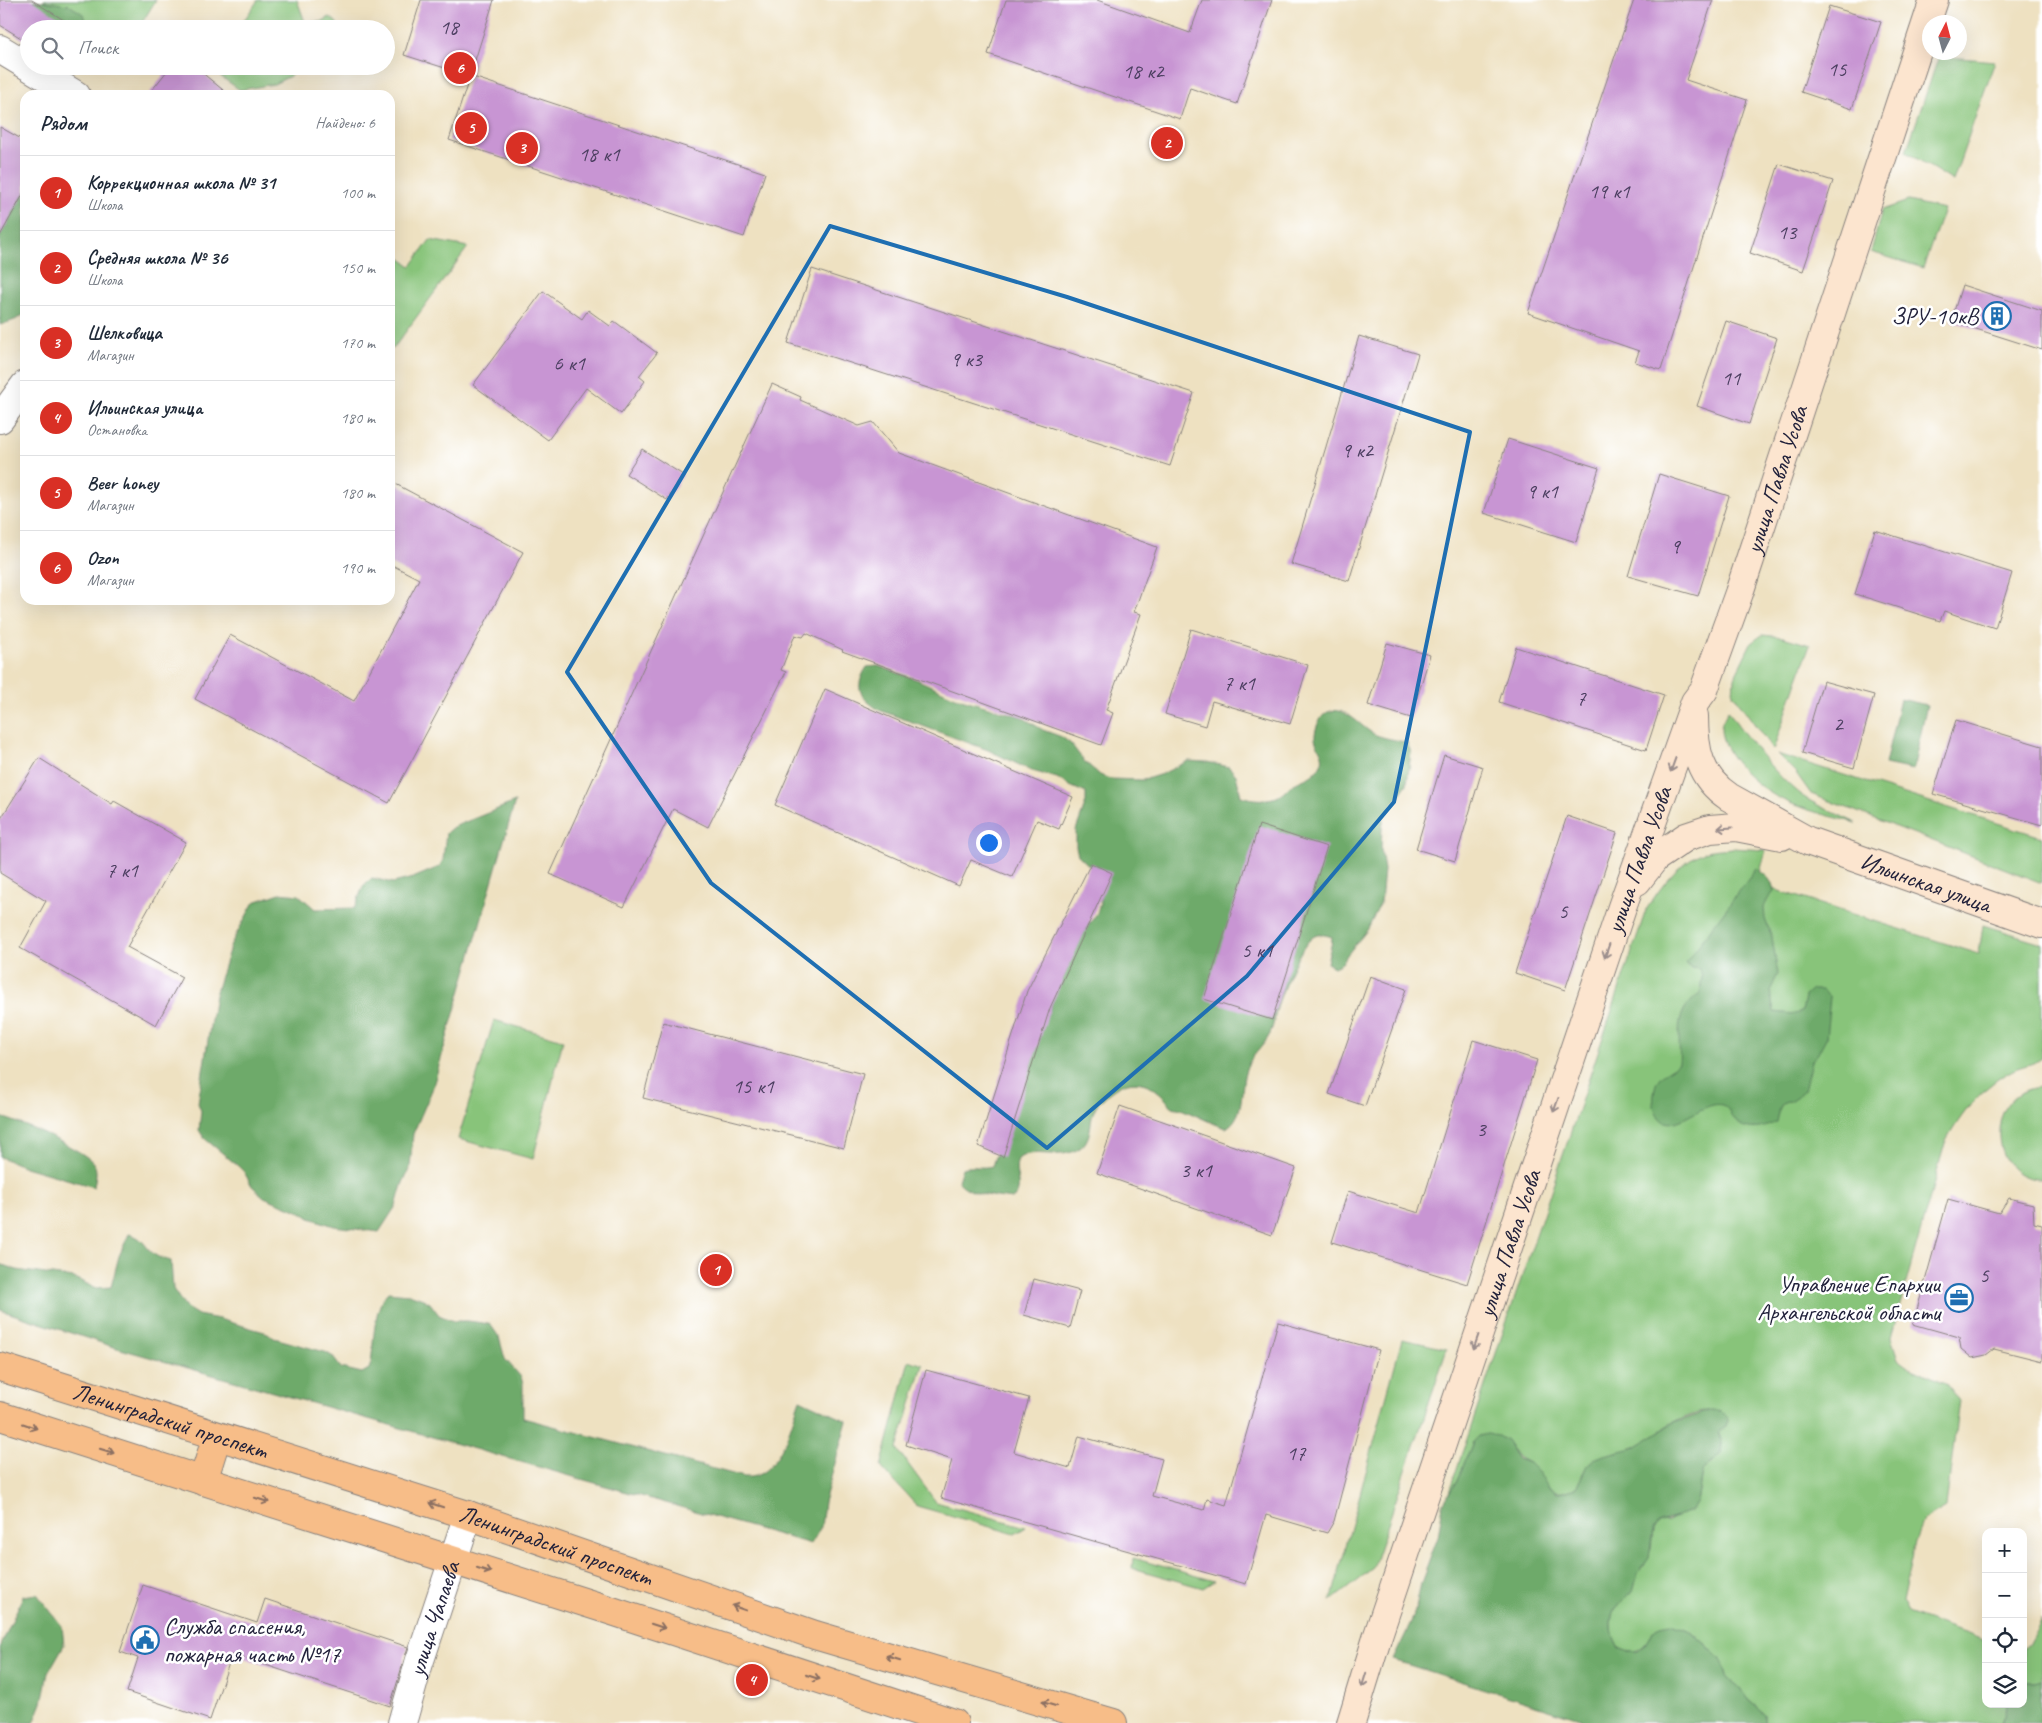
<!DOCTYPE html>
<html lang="ru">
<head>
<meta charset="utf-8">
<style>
  :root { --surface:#fff; --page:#f6f6f7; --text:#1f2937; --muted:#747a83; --line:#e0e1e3; --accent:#d93025 }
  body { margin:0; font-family:Caveat,sans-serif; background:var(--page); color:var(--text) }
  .controls { position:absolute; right:15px; bottom:15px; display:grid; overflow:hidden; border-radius:10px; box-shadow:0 5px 20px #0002 }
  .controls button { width:45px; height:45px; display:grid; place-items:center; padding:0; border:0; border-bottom:1px solid var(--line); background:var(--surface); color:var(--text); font:25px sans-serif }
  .compass { position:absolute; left:1922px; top:15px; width:45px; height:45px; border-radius:50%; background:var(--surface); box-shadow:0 5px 20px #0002; rotate:6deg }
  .you { position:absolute; left:988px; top:842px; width:18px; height:18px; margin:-12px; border:4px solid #fff; border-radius:50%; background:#1a73e8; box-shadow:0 0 0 8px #1a73e833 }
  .badge { display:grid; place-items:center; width:32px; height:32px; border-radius:50%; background:var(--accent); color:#fff; font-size:16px; font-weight:700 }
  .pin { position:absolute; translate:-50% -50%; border:2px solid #fff; box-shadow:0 1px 5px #0006 }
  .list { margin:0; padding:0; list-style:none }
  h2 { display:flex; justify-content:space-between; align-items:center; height:65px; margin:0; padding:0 20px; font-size:21px }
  h2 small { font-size:16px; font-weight:400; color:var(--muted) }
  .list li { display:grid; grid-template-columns:32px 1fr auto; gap:15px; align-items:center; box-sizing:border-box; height:75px; padding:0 20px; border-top:1px solid var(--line) }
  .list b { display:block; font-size:19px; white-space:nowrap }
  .list p { margin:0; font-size:16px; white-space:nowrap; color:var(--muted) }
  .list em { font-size:16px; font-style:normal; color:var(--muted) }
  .icon { flex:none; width:28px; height:28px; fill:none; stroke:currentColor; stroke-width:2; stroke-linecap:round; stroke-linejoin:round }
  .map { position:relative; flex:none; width:2042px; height:1723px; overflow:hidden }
  .search { position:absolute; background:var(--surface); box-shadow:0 5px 20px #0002; left:20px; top:20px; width:375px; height:55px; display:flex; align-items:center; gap:12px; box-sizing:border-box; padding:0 18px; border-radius:28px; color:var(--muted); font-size:19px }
  .panel { position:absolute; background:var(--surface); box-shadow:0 5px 20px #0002; left:20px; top:90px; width:375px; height:515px; border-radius:15px }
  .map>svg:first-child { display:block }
  .green { fill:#88c47a; stroke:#55735a }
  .forest { fill:#6eaa6a; stroke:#486652 }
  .building { fill:#c895d3 }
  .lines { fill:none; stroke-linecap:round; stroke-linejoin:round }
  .street-casing { stroke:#88827e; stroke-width:30 }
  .secondary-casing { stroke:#88827e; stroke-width:30 }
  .primary-casing { stroke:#88827e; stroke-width:30 }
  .street { stroke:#fff; stroke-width:28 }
  .secondary { stroke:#fce5cf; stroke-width:28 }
  .primary { stroke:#f7bd88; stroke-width:28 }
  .oneway { stroke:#9a8d8c }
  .oneway2 { stroke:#8c7062 }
  .marked { fill:none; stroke:#1f6fb2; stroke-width:4; stroke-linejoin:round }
  .labels { text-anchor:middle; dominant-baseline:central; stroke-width:5; stroke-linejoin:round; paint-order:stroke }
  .number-label { font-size:21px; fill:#4c3f61 }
  .poi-label { font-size:24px; fill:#22223b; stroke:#fff; text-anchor:end }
  .street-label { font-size:24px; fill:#22223b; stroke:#fff }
</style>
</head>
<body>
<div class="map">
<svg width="2042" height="1723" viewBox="0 0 2042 1723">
  <rect width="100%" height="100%" fill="#fff"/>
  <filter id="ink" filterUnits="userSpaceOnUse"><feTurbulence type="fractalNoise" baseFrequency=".02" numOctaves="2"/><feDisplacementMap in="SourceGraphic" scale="10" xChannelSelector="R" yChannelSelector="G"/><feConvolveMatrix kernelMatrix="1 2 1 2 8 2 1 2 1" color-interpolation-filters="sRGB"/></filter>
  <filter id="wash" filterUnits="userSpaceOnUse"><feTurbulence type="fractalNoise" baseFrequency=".0096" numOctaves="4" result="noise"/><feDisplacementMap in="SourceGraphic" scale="20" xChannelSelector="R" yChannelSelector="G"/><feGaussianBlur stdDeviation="1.12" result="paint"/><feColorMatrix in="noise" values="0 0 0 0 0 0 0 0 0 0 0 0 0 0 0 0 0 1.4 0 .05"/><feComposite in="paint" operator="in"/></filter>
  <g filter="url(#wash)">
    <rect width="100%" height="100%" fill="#eee1c1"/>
    <g class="green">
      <polygon points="44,0 156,0 138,29 87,29 85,22 53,2 46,3"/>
      <polygon points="258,0 297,0 305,22 321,22 330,17 336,22 340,29 238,29"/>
      <polygon points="1939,56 1995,61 1953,181 1906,152"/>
      <polygon points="212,66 308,66 296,70 290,76 274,84 240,90 210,69"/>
      <polygon points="1908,201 1944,209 1923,268 1871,252 1882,210"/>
      <polygon points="430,240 468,247 393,349 390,347 390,251 411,266"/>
      <polygon points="1762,635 1783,637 1810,645 1773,750 1733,694 1734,678 1751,643"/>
      <path d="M1728,710C1742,733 1784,786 1807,799C1822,808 1840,815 1856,823C1831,816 1805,811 1781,799C1758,788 1721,756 1721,728C1721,722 1726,715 1728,710Z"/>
      <polygon points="1777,754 2042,837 2042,883 1811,794 1796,773"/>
      <path d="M1732,848L1766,850L1757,884L1979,954L1983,925L2042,943V1058C2033,1065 2023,1065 2013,1070C1983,1085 1961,1114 1945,1143L1891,1337L1898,1359L1909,1367L1946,1383L1959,1400L1946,1507L1923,1521L1915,1541L1902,1602L1908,1613L1986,1641V1704H2006L2005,1714L2000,1723H1765V1714L1748,1700L1741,1690L1727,1677L1724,1667L1711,1650L1689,1630H1652C1644,1648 1640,1658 1619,1648C1606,1626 1611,1606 1633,1591L1638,1573L1644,1566L1651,1549L1653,1529L1659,1521L1668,1520L1697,1502L1702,1472L1715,1460L1722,1443L1711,1410C1695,1413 1679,1419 1665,1428C1654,1435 1645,1443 1632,1448C1620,1453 1607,1453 1596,1459C1582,1466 1586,1476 1577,1486C1573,1490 1568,1491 1563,1491C1546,1493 1542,1476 1532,1466C1524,1458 1520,1462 1513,1450L1473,1442L1457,1481L1448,1495L1646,910C1661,887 1677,863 1704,852C1712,849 1723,849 1732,848Z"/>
      <polygon points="494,1020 563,1040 533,1159 458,1139"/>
      <path d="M2042,1087V1179C1986,1181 1983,1089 2042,1087Z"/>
      <polygon points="1402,1339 1447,1349 1373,1568 1331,1601"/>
      <polygon points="909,1360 923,1365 897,1449 936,1502 1026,1527 1015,1534 917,1506 881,1467"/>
      <polygon points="1133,1558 1214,1581 1203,1588 1132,1568"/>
      <polygon points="2042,1619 2042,1680 2035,1682 2023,1682 2023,1647 2028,1645"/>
    </g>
    <g class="forest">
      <polygon points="33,0 69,5 83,14 87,29 29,29 29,5"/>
      <polygon points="25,191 25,314 15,320 0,325 0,236"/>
      <path d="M878,666L918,680L958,698L1022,717L1043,730L1062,737L1071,744L1084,761L1100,775L1110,779L1143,780L1162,774L1188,761L1207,762L1229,767L1236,775L1241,796C1252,800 1268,801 1279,796C1284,793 1288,787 1294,784C1305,778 1315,777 1321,764C1326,754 1317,748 1315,739C1314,730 1320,713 1331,711C1346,707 1361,727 1374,734C1382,738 1398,740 1407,743L1411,752L1407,784L1384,817L1382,828L1381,849L1384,870L1381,902L1368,929L1347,955L1342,963L1334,967L1327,963C1328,954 1332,947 1332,937C1326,935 1319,933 1313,937C1300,946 1283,988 1278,1004C1275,1014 1274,1024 1270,1034C1263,1048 1249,1057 1245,1072C1240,1091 1245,1117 1226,1128C1210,1123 1196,1115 1181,1109C1178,1108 1175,1108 1173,1107C1168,1104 1165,1097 1160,1093C1137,1073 1116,1083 1098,1104C1087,1117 1095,1137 1080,1148C1060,1162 1033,1146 1018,1159C1012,1174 1025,1188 1013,1199C996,1197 969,1195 958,1181L962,1168C972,1165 982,1169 992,1166L998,1148L1001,1127L1077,942L1097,913L1100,903L1101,886L1095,871L1078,855L1076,847V830L1086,802V793L1070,786L1057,778L1032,771L988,750L879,710C859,697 854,687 867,667Z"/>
      <polygon points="1900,699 1927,705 1913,770 1885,764"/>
      <polygon points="515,802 432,1090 413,1134 410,1167 402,1185 396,1206 379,1232 334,1226 310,1218 303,1213 264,1197 252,1186 244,1172 238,1166 204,1138 199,1130 201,1111 198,1103 215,995 231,944 254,902 280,893 299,895 315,909 355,908 363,886 372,878 393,883 413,878 439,867 443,860 446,833 453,827"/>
      <path d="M1756,869C1767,875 1772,880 1774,892L1768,899L1764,907L1765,919L1772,937L1778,974L1770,991L1774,1012L1794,1014L1802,1012L1805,996L1812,990H1822L1830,997L1826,1038L1817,1055L1811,1061L1804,1091L1790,1101L1782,1104L1778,1112L1776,1122C1762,1130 1742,1133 1731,1116C1729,1112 1728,1107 1722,1105C1700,1099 1665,1147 1654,1106C1653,1100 1654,1086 1658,1080C1662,1073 1673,1069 1679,1063C1681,1045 1675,1023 1686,1007C1690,1002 1696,997 1700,993L1702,976L1699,969L1691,968L1686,962Z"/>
      <path d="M0,1117C16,1120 87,1151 94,1164C98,1171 95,1179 94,1187L25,1167L0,1157Z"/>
      <path d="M129,1234C145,1238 144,1247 155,1255C159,1258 165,1259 171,1261L173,1289L185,1307L198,1315L219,1319L268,1333L274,1338L325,1352L332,1356L341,1368L362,1373L369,1369L371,1363C374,1343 373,1307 388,1292L409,1294L423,1299L430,1303L439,1315L453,1321H468L490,1324L499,1337L505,1359L521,1377L523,1384V1418L744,1477C778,1481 791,1424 800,1399L847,1421L824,1502L821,1527L811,1544L117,1348L0,1310V1264L17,1270L74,1278L96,1288L111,1287L119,1256Z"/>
      <path d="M1711,1410L1721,1411L1728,1418L1725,1427L1718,1432L1722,1443L1721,1453L1702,1472L1697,1502L1692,1510L1684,1514L1659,1521L1653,1529L1649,1558L1638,1573L1633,1592C1611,1606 1606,1626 1619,1648L1628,1652H1638L1644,1647L1652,1630L1660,1626L1670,1624L1689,1630L1719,1658L1724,1667L1727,1677L1741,1690L1748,1700L1765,1714V1723H1592L1393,1660L1411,1623L1416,1607L1421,1583L1438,1537L1443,1504L1457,1481L1473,1442L1479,1436L1487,1434L1498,1436L1506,1441L1518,1459L1529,1463L1537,1471L1549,1487L1557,1492L1567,1491L1575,1488L1580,1481L1587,1465L1594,1459L1604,1455L1633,1448L1674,1423Z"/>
      <polygon points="37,1594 62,1626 64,1645 48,1673 42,1703 34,1723 0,1723 0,1648 23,1596"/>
      <polygon points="2042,1680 2042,1723 2000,1723 2005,1714 2006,1704 2023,1704 2023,1682 2035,1682"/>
    </g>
    <g id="blocks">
      <g class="building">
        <polygon points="0,0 32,0 78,29 29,29 29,43 0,25"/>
        <polygon points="421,0 494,0 470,76 404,55"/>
        <polygon points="1006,0 1097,0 1190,33 1202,0 1272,0 1237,104 1190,88 1180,119 988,54"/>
        <polygon points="1634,0 1713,0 1686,80 1747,100 1661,370 1635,362 1639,351 1528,313"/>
        <polygon points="1829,6 1881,22 1852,109 1801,92"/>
        <polygon points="171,66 194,66 229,95 148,95"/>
        <polygon points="470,76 765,173 744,237 449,140"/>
        <polygon points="0,127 25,141 25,191 0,236"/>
        <polygon points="1779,164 1833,181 1803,271 1750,253"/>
        <polygon points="812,269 1194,393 1170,466 788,343"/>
        <polygon points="1962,285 2042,311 2042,350 1951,321"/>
        <polygon points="543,291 582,319 588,310 610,326 614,321 657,353 639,376 645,381 621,414 586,388 548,440 473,385"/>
        <polygon points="1726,321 1777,338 1749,424 1697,406"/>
        <polygon points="1359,336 1418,354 1349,581 1291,564"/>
        <polygon points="772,384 801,397 800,400 859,426 873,422 899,453 1157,547 1134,612 1141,614 1106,710 1113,713 1101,745 842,651 843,650 806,633 803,637 795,635 781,670 786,672 708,827 673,809 624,907 550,874"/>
        <polygon points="1508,439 1599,468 1576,542 1484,513"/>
        <polygon points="642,449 683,475 667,500 626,474"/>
        <polygon points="1659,474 1729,496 1698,596 1628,576"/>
        <polygon points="390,481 523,552 389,803 195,699 230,635 354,701 419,579 390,564"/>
        <polygon points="1875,530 2012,573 1995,628 1944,611 1940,621 1855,594"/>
        <polygon points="1191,629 1308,665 1290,724 1212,701 1205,726 1165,714"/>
        <polygon points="1387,643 1430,655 1411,718 1368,705"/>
        <polygon points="1516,647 1664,695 1646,750 1499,702"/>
        <polygon points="1823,681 1874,695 1854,768 1802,753"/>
        <polygon points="825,689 1073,797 1059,829 1037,820 1012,877 971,860 959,886 775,805"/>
        <polygon points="1956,720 2042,746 2042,825 1933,794"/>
        <polygon points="1444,755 1483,767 1455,861 1416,849"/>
        <polygon points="39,758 112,804 114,801 186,842 127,947 182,977 156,1025 20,948 46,901 0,873 0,820"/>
        <polygon points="1567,816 1617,833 1565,990 1515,973"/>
        <polygon points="1259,825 1327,847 1272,1020 1204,999"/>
        <polygon points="1091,863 1112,873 1050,1008 1003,1157 978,1146 1027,991"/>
        <polygon points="1370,976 1406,989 1365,1106 1329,1094"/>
        <polygon points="663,1022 863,1074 844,1148 643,1098"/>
        <polygon points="1473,1040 1537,1060 1467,1284 1332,1242 1348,1191 1419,1213"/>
        <polygon points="1120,1106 1296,1168 1272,1235 1097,1173"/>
        <polygon points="2009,1198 2033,1204 2034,1223 2042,1225 2042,1361 1994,1349 1986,1355 1972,1358 1961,1349 1959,1337 1913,1324 1948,1199 1999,1213"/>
        <polygon points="1034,1279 1080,1291 1070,1328 1024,1315"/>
        <polygon points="1278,1322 1379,1350 1334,1521 1327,1533 1266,1515 1246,1584 941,1498 952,1460 906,1445 926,1370 1029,1398 1014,1452 1070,1468 1079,1436 1162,1459 1152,1496 1204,1510 1207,1499 1226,1505"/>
        <polygon points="143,1585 257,1623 265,1599 408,1647 390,1706 232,1654 210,1720 127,1692 138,1658 120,1652"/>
      </g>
    </g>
  </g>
  <g filter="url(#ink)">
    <use href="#blocks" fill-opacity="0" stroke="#88827e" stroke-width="1"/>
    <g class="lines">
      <defs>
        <g id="street">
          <polyline points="0,49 76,95"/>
          <polyline points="0,419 25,385"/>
          <path id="s1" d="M402,1723L419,1663L468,1515"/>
        </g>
        <g id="secondary">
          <path id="s2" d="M1694,716C1694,750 1699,777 1729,797L1808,841L2042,924"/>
          <polyline points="1637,881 1655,858 1686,837 1710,829 1736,827 1782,836"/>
          <path id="s3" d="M1351,1723L1377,1638L1622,907L1695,702L1704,690L1739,593L1934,0"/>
        </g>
        <g id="primary">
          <path id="s4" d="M0,1367L468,1515L815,1635L1113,1723"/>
          <polyline points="0,1416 612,1611 954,1723"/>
          <polyline points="203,1481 217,1436"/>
        </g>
      </defs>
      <use href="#street" class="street-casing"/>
      <use href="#secondary" class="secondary-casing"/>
      <use href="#primary" class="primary-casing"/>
      <use href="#street" class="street"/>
      <use href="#secondary" class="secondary"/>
      <use href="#primary" class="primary"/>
    </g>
    <defs><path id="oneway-shaft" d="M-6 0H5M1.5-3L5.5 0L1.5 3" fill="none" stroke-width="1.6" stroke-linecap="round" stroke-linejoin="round" transform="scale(1.25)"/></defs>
    <g class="oneway">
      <use href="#oneway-shaft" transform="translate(1673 765) rotate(110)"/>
      <use href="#oneway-shaft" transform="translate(1725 828) rotate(176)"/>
      <use href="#oneway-shaft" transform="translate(1607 951) rotate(109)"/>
      <use href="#oneway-shaft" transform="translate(1556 1105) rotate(109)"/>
      <use href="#oneway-shaft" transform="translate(1476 1342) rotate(109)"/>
      <use href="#oneway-shaft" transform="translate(1364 1680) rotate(107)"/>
    </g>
    <g class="oneway2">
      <use href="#oneway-shaft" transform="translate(30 1426) rotate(19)"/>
      <use href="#oneway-shaft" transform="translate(107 1451) rotate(17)"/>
      <use href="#oneway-shaft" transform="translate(262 1500) rotate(18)"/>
      <use href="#oneway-shaft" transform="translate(436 1505) rotate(-162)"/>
      <use href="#oneway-shaft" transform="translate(484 1570) rotate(18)"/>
      <use href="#oneway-shaft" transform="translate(739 1608) rotate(-161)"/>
      <use href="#oneway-shaft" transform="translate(658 1626) rotate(18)"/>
      <use href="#oneway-shaft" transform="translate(893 1658) rotate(-163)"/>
      <use href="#oneway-shaft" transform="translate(813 1677) rotate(18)"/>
      <use href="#oneway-shaft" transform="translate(1049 1704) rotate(-163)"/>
    </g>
  </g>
  <path class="marked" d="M830,226L1067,297L1470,432L1394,802L1247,976L1047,1148L711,883L567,672Z"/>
  <defs>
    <symbol id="building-ring" viewBox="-11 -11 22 22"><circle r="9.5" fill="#fff" stroke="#1f6fb2" stroke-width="1.5"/><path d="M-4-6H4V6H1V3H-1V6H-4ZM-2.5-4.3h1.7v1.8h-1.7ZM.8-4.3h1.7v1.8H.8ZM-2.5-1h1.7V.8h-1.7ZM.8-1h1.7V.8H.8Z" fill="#1f6fb2"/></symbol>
    <symbol id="office-ring" viewBox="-11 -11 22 22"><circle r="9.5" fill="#fff" stroke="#1f6fb2" stroke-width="1.5"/><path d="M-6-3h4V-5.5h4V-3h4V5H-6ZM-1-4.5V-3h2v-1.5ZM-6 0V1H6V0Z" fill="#1f6fb2"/></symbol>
    <symbol id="civic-ring" viewBox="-11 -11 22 22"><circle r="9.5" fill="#fff" stroke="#1f6fb2" stroke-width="1.5"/><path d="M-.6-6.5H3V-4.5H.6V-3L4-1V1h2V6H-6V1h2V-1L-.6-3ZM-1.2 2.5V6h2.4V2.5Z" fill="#1f6fb2"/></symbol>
  </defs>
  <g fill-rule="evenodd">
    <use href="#building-ring" x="1981" y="300" width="32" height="32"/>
    <use href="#office-ring" x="1943" y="1282" width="32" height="32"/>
    <use href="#civic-ring" x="129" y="1624" width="32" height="32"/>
  </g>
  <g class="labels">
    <g class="number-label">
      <text x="449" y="27">18</text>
      <text x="1837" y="69">15</text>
      <text x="1143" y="71">18 к2</text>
      <text x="599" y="154">18 к1</text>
      <text x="1609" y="191">19 к1</text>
      <text x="1787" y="232">13</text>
      <text x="966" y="359">9 к3</text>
      <text x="569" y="363">6 к1</text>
      <text x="1731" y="378">11</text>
      <text x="1357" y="450">9 к2</text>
      <text x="1542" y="491">9 к1</text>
      <text x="1675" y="546">9</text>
      <text x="1239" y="683">7 к1</text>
      <text x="1581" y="698">7</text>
      <text x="1838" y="724">2</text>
      <text x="122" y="870">7 к1</text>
      <text x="1563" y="911">5</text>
      <text x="1257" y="950">5 к1</text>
      <text x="753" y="1086">15 к1</text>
      <text x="1481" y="1129">3</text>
      <text x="1196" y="1170">3 к1</text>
      <text x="1984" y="1275">5</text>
      <text x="1296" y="1453">17</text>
    </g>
    <g class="poi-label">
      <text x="1978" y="316">ЗРУ-10кВ</text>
      <text x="1940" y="1284">Управление Епархии<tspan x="1940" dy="28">Архангельской области</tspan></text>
      <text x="164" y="1626" text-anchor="start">Служба спасения,<tspan x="164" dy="28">пожарная часть №17</tspan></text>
    </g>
    <g class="street-label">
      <text stroke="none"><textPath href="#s3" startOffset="1315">улица Павла Усова</textPath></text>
      <text stroke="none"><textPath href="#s3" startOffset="910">улица Павла Усова</textPath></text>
      <text stroke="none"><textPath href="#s2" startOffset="308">Ильинская улица</textPath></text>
      <text stroke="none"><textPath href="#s3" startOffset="505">улица Павла Усова</textPath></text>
      <text stroke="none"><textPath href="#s4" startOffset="179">Ленинградский проспект</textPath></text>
      <text stroke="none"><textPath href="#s4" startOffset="584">Ленинградский проспект</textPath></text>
      <text stroke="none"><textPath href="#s1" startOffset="109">улица Чапаева</textPath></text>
    </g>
  </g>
</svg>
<div class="controls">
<button>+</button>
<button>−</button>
<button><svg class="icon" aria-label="locate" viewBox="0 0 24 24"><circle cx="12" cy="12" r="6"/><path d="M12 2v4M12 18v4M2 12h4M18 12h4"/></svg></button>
<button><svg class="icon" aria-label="layers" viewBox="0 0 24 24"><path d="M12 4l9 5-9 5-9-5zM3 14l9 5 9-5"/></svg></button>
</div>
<svg class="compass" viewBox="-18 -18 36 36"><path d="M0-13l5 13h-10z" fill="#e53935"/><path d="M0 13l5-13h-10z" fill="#747a83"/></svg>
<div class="you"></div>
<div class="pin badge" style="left:716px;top:1270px">1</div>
<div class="pin badge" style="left:1167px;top:143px">2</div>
<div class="pin badge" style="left:522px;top:148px">3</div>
<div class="pin badge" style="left:752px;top:1680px">4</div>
<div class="pin badge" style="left:471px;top:128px">5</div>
<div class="pin badge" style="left:460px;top:68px">6</div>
<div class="search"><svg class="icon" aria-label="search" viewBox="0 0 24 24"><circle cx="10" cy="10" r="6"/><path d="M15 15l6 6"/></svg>Поиск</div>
<section class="panel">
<h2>Рядом<small>Найдено: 6</small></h2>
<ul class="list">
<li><span class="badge">1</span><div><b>Коррекционная школа № 31</b><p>Школа</p></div><em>100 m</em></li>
<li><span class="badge">2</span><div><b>Средняя школа № 36</b><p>Школа</p></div><em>150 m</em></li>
<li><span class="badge">3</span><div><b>Шелковица</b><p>Магазин</p></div><em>170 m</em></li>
<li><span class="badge">4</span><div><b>Ильинская улица</b><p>Остановка</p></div><em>180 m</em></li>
<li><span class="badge">5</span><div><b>Beer honey</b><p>Магазин</p></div><em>180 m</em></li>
<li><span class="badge">6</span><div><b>Ozon</b><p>Магазин</p></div><em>190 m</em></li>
</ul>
</section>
</div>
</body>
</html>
